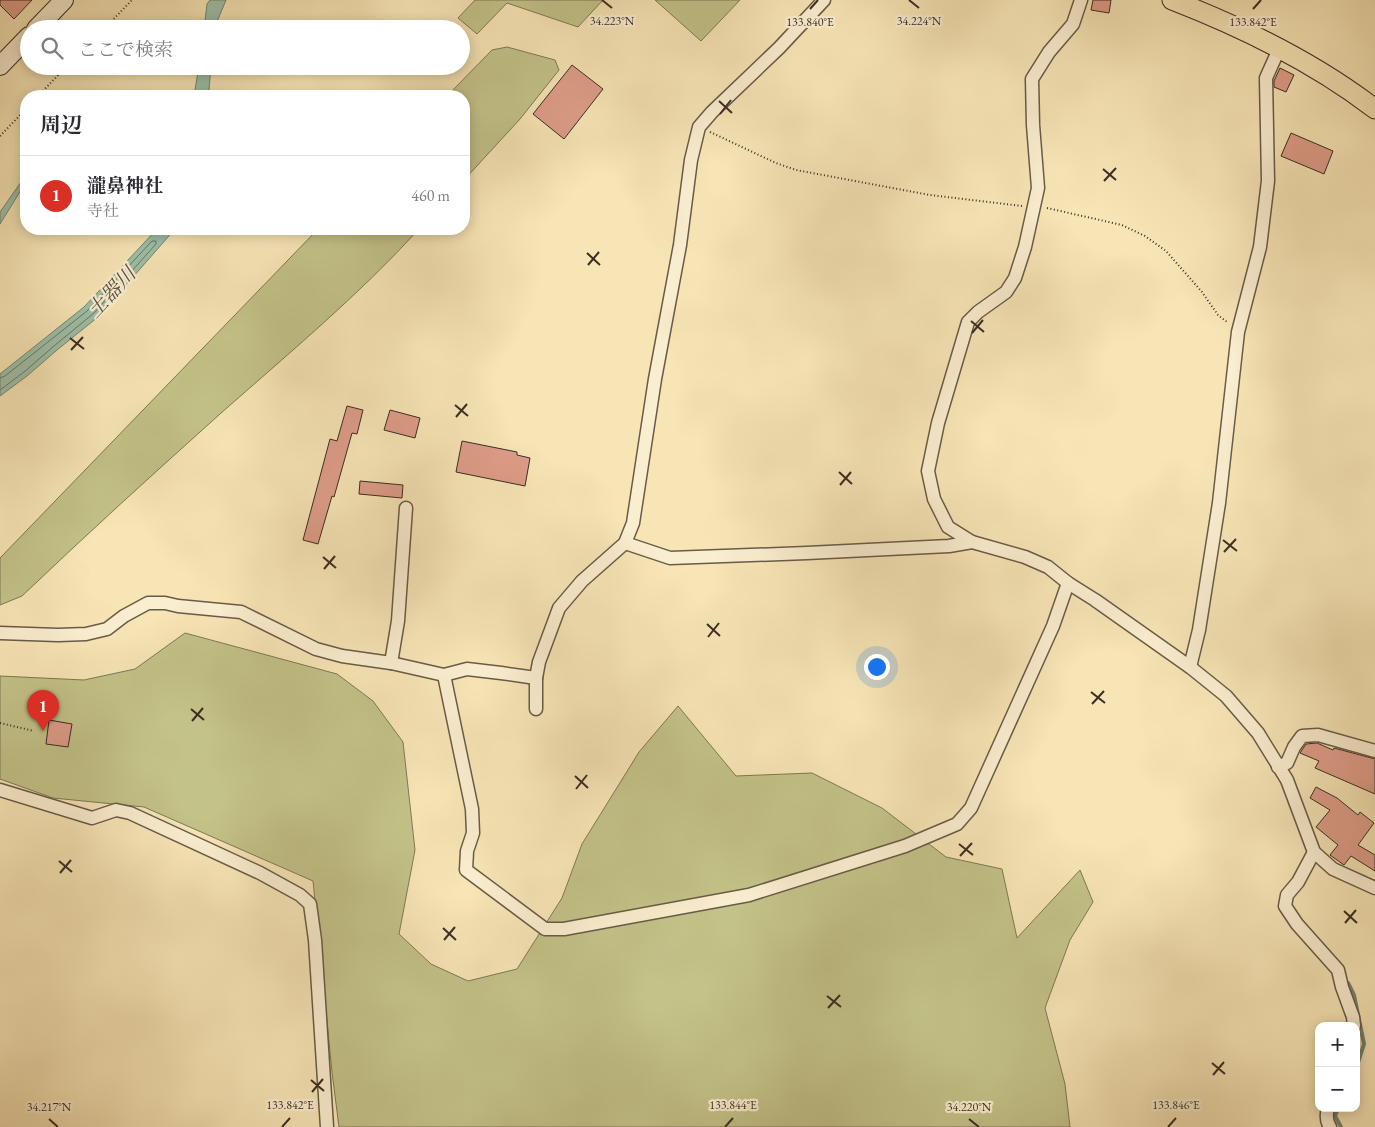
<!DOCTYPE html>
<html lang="ja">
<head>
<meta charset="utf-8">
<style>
  :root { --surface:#fff; --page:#f7f7f7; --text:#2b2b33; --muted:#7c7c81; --line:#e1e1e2; --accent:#d93025 }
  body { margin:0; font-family:"EB Garamond","Noto Serif JP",serif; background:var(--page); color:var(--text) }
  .controls { position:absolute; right:15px; bottom:15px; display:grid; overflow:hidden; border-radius:10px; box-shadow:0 2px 12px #0003 }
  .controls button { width:45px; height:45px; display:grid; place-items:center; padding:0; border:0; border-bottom:1px solid var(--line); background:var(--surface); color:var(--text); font:25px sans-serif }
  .you { position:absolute; left:876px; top:666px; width:18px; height:18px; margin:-12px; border:4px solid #fff; border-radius:50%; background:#1a73e8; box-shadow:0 0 0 8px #1a73e833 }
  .badge { display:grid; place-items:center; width:32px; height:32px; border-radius:50%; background:var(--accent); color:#fff; font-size:16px; font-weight:700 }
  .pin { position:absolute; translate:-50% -41px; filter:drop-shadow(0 1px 2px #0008) }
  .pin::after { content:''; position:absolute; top:26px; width:18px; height:15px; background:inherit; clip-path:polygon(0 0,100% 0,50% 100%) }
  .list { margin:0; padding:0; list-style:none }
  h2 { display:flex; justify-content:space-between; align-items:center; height:65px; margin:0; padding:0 20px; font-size:21px }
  h2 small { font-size:16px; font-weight:400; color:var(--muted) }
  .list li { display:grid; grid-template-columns:32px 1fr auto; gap:15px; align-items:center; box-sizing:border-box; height:80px; padding:0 20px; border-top:1px solid var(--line) }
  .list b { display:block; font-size:19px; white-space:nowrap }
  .list p { margin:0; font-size:16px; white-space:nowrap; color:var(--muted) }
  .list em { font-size:16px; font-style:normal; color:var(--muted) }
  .icon { flex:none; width:28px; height:28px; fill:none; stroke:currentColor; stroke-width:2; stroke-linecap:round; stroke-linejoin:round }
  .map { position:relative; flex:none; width:1375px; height:1127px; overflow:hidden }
  .search { position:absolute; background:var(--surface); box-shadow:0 2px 12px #0003; left:20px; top:20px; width:450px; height:55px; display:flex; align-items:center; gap:12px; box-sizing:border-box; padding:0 18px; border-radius:28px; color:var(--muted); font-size:19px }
  .panel { position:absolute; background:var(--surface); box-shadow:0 2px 12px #0003; left:20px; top:90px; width:450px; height:145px; border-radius:20px }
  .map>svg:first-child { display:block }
  .green { fill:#c3c289; stroke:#7e7856 }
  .water { fill:#9ec0a8; stroke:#768572 }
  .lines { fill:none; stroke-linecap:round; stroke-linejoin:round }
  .shore { stroke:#6c7665; stroke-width:1 }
  .stream { stroke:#768572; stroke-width:4 }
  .building { fill:#de9d89; stroke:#3a2d22 }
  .street-casing { stroke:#695b47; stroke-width:15 }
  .secondary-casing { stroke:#3a2d22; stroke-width:20 }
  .primary-casing { stroke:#3a2d22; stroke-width:21 }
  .path { stroke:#3a2d22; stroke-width:2; stroke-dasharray:1 2.5; stroke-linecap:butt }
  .street { stroke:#faeed0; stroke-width:12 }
  .secondary { stroke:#faeed0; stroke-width:18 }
  .primary { stroke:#f7e5b6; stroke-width:19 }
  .ticks { fill:none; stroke:#3a2d22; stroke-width:2 }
  .labels { text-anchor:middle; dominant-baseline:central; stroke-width:4.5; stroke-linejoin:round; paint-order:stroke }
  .water-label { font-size:20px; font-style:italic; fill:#535244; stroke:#faeed0 }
  .ticks-label { font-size:12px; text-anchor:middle; fill:#3a2d22; stroke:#faeed0; stroke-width:4.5; stroke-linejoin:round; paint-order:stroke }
</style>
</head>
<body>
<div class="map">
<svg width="1375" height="1127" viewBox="0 0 1375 1127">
  <rect width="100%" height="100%" fill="#f7e5b6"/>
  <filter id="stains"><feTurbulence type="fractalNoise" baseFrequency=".004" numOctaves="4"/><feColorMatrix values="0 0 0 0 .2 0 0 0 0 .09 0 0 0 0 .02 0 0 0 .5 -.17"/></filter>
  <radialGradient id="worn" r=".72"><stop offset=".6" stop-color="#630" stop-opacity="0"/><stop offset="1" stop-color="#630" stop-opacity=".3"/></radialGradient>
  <g class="green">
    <polygon points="475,0 603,0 578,27 507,3 477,34 458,18"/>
    <polygon points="655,0 740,0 701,41"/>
    <polygon points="507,47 555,60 559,70 520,119 464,180 464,96 447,96 492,50"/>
    <path d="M318,229H419C358,296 288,354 220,414C153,474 87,534 22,596L0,605V558Z"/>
    <polygon points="185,633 337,674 373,701 403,742 415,850 399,934 431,964 468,981 517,969 562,898 582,844 639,752 678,706 736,776 812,773 882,808 946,857 1002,869 1017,938 1080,870 1093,902 1070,940 1045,1008 1065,1084 1070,1127 339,1127 332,1072 313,881 144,807 53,798 0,779 0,676 84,680 135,669"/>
  </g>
  <g class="water">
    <polygon points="210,0 226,0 214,29 204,29 207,4"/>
    <polygon points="199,66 211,66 209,90 210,96 197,96 195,90"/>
    <polygon points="26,175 26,182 0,224 0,212"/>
    <polygon points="157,229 175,229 98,317 57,350 27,376 0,396 0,374 84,307"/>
  </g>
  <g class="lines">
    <polyline class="shore" points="0,378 5,376 87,311 152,241 156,241 156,244 94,313 54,346 24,372 0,390"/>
    <g class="stream">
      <polyline points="1348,983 1354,995 1364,1044 1356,1069"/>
      <polyline points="1338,1108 1335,1116 1341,1127"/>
    </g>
  </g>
  <g class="building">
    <polygon points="0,0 32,0 14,19 0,5"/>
    <polygon points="1093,0 1111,0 1109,13 1091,10"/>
    <polygon points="572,65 603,89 564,139 533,114"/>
    <polygon points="1280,68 1294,75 1286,92 1274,87 1274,81"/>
    <polygon points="1291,133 1333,151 1324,174 1281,156"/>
    <polygon points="347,406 363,410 357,434 352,433 334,497 332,496 318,544 303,540 330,439 337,441"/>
    <polygon points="390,410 420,418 415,438 384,430"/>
    <polygon points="462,441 517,452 517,455 530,458 525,486 456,472"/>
    <polygon points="360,481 403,485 402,498 359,494"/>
    <polygon points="49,720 72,724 68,747 46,744"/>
    <polygon points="1317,743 1333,750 1334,748 1375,759 1375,794 1315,768 1319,761 1300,753 1306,744"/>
    <polygon points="1316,787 1337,798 1358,815 1360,812 1374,823 1358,845 1375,855 1375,871 1351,856 1344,865 1330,855 1338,845 1316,827 1330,810 1310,798"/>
  </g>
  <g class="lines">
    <defs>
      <g id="street">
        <polyline points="972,542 948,527 934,499 928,471 938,423 968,322 978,312 1006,292 1015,278 1025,247 1038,188 1033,125 1032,79 1049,52 1073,24 1081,0"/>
        <polyline points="625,543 670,558 807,553 949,546 972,542 1025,557 1048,567 1068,583 1095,600 1190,667 1226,696 1258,733 1287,780 1314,852 1333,869 1375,888"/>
        <polyline points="0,633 58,635 86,634 107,629 124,616 148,603 165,603 178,606 241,612 316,649 342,656 391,663 444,675 467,669 501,673 536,678"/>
        <polyline points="391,663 398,621 406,508"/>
        <polyline points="1190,667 1199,630 1219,503 1238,332 1260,247 1268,181 1266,78 1279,49"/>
        <polyline points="444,675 472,809 473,833 467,851 466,870 545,929 564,929 749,895 905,846 957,824 971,808 1053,626 1068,583"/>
        <polyline points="536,709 536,678 539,662 559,608 582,581 625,543 633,523 655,379 680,245 691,160 699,127 712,112 779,48 824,0"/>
        <polyline points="1278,767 1287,763 1294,747 1302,736 1318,735 1375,751"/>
        <polyline points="0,790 92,818 116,810 130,813 260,873 300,895 310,904 315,940 327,1127"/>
        <polyline points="1314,852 1298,882 1287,895 1285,906 1297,924 1338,970 1342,987 1353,1017 1354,1026"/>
        <path d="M1328,1108C1326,1115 1326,1121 1330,1127"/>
      </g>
      <g id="secondary">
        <polyline points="36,29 64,0"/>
        <polyline points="0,66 29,36"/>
      </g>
      <path id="primary" d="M1172,0C1244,28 1314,62 1375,109"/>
    </defs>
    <use href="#street" class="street-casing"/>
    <use href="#secondary" class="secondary-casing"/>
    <use href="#primary" class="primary-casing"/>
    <g class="path">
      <polyline points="104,29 132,0"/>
      <polyline points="38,96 67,66"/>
      <polyline points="710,132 776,163 796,170 930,195 1022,206"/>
      <polyline points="0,136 26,109"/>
      <polyline points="1047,208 1122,225 1145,236 1166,251 1202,292 1218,315 1227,322"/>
      <polyline points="0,723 34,731"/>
    </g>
    <use href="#street" class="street"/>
    <use href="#secondary" class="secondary"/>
    <use href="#primary" class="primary"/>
  </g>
  <path class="ticks" d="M602,0L612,8M909,0L919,8M810,9L818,0M1253,9L1261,0M719,101L732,113M720,114L731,100M1103,169L1116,180M1104,181L1116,168M587,253L600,265M588,265L599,252M971,321L984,332M972,333L983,320M70,338L84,349M71,350L83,337M455,405L468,416M456,417L467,404M839,472L852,484M840,485L851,472M1223,540L1237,551M1224,552L1236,539M323,557L336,568M324,569L335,556M707,624L720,636M708,637L719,623M1091,692L1105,703M1092,704L1104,691M191,709L204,720M192,721L203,708M575,776L588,788M576,789L587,775M959,844L973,855M960,856L972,843M59,861L72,872M60,873L71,860M1344,911L1357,923M1345,923L1356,910M443,928L456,940M444,940L455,927M827,996L841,1007M828,1008L840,995M1212,1063L1225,1074M1213,1075L1224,1062M311,1080L324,1091M312,1092L323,1079M49,1119L58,1127M969,1119L979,1127M282,1127L290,1118M725,1127L733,1118M1168,1127L1176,1118"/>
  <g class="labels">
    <g class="water-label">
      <text transform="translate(111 292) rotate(-47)">土器川</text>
    </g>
  </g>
  <g class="ticks-label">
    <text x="612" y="25">34.223°N</text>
    <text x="919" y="25">34.224°N</text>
    <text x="810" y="26">133.840°E</text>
    <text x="1253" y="26">133.842°E</text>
    <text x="290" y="1109">133.842°E</text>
    <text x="733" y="1109">133.844°E</text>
    <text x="1176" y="1109">133.846°E</text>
    <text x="49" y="1111">34.217°N</text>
    <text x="969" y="1111">34.220°N</text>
  </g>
  <rect width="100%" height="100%" filter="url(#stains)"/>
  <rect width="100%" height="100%" fill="url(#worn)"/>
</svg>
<div class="controls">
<button>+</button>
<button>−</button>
</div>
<div class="you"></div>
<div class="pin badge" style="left:43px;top:731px">1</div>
<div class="search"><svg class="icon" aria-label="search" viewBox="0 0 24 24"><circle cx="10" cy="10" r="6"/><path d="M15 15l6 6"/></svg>ここで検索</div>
<section class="panel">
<h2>周辺<small></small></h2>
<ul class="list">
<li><span class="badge">1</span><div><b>瀧鼻神社</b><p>寺社</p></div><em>460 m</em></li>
</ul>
</section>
</div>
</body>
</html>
